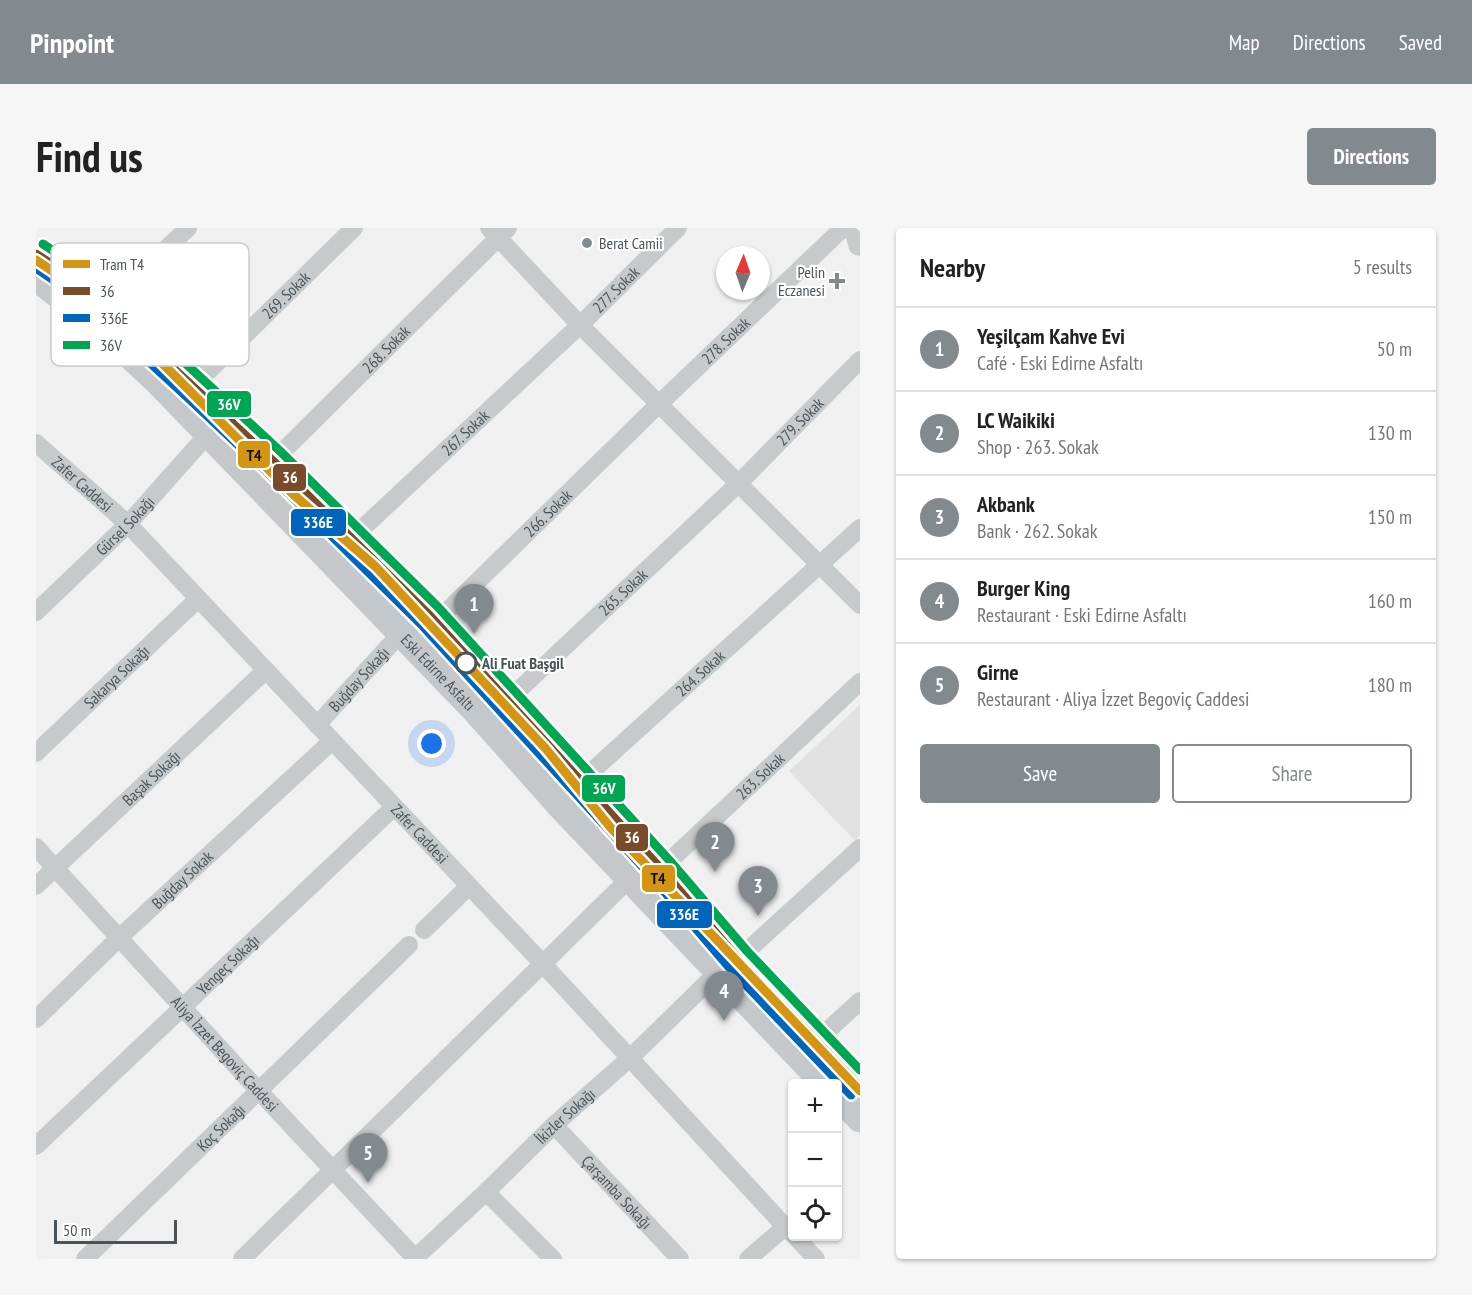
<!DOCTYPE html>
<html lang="en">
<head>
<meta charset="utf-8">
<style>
  :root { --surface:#fff; --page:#f6f6f6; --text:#222; --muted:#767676; --line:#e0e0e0; --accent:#838a8e }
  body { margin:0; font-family:"PT Sans Narrow",sans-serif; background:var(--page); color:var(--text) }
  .controls { position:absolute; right:18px; bottom:18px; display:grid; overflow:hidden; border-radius:6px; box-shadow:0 2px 4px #0004 }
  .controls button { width:54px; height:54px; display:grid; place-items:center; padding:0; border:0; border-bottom:2px solid var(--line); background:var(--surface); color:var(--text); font:30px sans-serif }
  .compass { position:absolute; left:680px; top:18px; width:54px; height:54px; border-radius:50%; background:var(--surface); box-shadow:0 2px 4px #0004; rotate:2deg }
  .scale { position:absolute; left:18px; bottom:15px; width:123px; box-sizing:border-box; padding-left:6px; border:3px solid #49535a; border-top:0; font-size:16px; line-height:21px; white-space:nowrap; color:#49535a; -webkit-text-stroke:4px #fff; paint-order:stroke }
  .you { position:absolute; left:396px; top:516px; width:21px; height:21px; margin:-15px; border:4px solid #fff; border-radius:50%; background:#1a73e8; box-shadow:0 0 0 9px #1a73e833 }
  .badge { display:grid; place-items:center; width:39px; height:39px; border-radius:50%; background:var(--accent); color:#fff; font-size:20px; font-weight:700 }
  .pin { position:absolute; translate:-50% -50px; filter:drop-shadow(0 2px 3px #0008) }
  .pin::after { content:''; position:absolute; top:32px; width:21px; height:18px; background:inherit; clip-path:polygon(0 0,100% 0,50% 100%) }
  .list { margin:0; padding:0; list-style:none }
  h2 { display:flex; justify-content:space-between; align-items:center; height:78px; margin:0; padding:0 24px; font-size:26px }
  h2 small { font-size:20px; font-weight:400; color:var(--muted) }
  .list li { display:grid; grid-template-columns:39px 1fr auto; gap:18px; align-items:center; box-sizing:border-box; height:84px; padding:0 24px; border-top:2px solid var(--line) }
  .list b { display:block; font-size:22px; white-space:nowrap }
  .list p { margin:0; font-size:20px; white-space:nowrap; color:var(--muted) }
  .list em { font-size:20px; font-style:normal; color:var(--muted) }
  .actions { display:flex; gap:12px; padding:18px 24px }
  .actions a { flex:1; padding:14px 0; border:2px solid var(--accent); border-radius:6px; text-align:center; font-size:21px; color:var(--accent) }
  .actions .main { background:var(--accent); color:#fff }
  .icon { flex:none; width:33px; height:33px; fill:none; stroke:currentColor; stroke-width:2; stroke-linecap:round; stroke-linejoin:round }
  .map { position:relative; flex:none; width:824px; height:1031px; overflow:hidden; border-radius:6px }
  header { display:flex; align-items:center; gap:36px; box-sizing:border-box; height:84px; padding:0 30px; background:var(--accent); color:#fff }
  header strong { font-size:28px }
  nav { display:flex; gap:33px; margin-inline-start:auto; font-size:21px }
  .intro { display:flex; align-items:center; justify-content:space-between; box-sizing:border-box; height:144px; padding:0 36px }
  h1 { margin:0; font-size:42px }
  .button { padding:15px 27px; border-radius:6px; background:var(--accent); color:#fff; font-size:21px; font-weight:700 }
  main { display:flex; gap:36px; padding:0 36px }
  aside { flex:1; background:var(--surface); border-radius:6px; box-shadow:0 2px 4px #0004 }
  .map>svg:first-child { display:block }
  .education { fill:#e2e1e1 }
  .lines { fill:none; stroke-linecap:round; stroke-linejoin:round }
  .street { stroke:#c7cacb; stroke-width:18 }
  .secondary { stroke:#c8cbcc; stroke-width:24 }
  .primary { stroke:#c5c8cb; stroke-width:27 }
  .bus-1-casing { stroke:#fff; stroke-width:14 }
  .bus-2-casing { stroke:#fff; stroke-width:14 }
  .bus-3-casing { stroke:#fff; stroke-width:14 }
  .bus-1 { stroke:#7a4b2a; stroke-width:9 }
  .bus-2 { stroke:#0065bd; stroke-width:9 }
  .bus-3 { stroke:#00a651; stroke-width:9 }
  .tram-1-casing { stroke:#fff; stroke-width:14 }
  .tram-1 { stroke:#d49512; stroke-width:9 }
  .poi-dot { fill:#838a8e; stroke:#fff; stroke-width:2 }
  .stop-dot { fill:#fff; stroke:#49535a; stroke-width:3 }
  .labels { text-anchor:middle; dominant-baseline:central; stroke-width:4.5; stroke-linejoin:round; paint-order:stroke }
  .poi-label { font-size:16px; fill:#49535a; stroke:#fff; text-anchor:start }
  .street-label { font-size:16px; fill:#49535a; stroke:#fff }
  .stop-label { font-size:16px; font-weight:bold; fill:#49535a; stroke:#fff; text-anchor:start }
  .key { fill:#fff; stroke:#c8cbce; stroke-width:1.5 }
  .key-label { font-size:16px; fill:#49535a }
  .line-badge { stroke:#fff; stroke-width:2 }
  .badge-label { font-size:16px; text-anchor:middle; font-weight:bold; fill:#fff }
  .pale-badge-label { font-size:16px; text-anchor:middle; font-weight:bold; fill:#111 }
</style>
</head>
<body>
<header>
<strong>Pinpoint</strong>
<nav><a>Map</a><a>Directions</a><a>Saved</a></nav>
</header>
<div class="intro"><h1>Find us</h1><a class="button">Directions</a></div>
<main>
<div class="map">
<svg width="824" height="1031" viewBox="0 0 824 1031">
  <rect width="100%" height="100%" fill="#f0f0f0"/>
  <polygon class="education" points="824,477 824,608 819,613 753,543"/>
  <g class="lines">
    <g class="street">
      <polyline points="453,0 544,97 824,377"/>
      <polyline points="70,78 152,0"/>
      <path id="s1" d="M157,158L318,0"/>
      <path id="s2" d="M0,215L92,296L507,736L756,1006"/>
      <path id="s3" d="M237,233L472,0"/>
      <path id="s4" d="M315,311L544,97L642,0"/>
      <path id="s5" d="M0,384L92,296L172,206"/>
      <path id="s6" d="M400,394L623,176L807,0"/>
      <path id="s7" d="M471,473L703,255L824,132"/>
      <path id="s8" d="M281,497L364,406"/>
      <path id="s9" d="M0,525L162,371"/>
      <path id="s10" d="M544,554L824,300"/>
      <path id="s11" d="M0,619L223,863L380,1031"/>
      <path id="s12" d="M625,641L824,454"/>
      <path id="s13" d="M0,658L229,443"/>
      <polyline points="388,702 432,659"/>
      <polyline points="702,731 824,620"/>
      <path id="s14" d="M0,791L84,709L296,513"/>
      <polyline points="779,814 824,773"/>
      <path id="s15" d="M518,897L644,1031"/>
      <path id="s16" d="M0,918L358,579"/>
      <polyline points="450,964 517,1031"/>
      <polyline points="759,1008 780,1031"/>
      <path id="s17" d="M49,1031L373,717"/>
      <polyline points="206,1031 593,651"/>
      <path id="s18" d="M378,1031L450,964L518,897L594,830L682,744"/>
      <polyline points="712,1031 749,999"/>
    </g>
    <polyline class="secondary" points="820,0 824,16"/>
    <g class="primary">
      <polyline points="0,26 35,49 70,78 157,158 237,233 394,388 625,641 702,731 824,859"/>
      <path id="s19" d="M0,50L57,93L124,156L437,480L527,581L789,856"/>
      <polyline points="802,868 824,891"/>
    </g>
    <defs>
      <polyline id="bus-1" points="0,26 35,49 70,78 237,233 394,388 625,641 702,731 824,859"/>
      <polyline id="bus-2" points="0,40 28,59 62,87 149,167 229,242 385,396 616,649 693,739 815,867"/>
      <polyline id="bus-3" points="7,16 43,40 78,69 245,224 402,379 634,633 711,723 824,842"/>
    </defs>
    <use href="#bus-1" class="bus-1-casing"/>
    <use href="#bus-2" class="bus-2-casing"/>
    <use href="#bus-3" class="bus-3-casing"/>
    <use href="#bus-1" class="bus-1"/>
    <use href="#bus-2" class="bus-2"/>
    <use href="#bus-3" class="bus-3"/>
    <defs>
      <polyline id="tram-1" points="0,32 49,65 99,108 258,267 340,339 510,521 575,600 824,863"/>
    </defs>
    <use href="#tram-1" class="tram-1-casing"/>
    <use href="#tram-1" class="tram-1"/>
  </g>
  <g class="poi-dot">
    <circle cx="551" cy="15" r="6"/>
    <path d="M798 44h6v6h6v6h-6v6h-6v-6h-6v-6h6z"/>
  </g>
  <circle class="stop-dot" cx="430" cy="435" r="10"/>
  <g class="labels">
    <g class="poi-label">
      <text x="563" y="15">Berat Camii</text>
      <text x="789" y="44" text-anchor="end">Pelin<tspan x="789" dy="18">Eczanesi</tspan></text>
    </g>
    <g class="street-label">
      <text stroke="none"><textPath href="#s4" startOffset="364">277. Sokak</textPath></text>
      <text stroke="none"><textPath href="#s1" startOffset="130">269. Sokak</textPath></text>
      <text stroke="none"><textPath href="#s6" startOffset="404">278. Sokak</textPath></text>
      <text stroke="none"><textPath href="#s3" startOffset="159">268. Sokak</textPath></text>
      <text stroke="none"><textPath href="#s7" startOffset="405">279. Sokak</textPath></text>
      <text stroke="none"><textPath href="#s4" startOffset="156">267. Sokak</textPath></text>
      <text stroke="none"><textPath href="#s2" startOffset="62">Zafer Caddesi</textPath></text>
      <text stroke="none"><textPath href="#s6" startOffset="156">266. Sokak</textPath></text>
      <text stroke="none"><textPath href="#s5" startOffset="124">Gürsel Sokağı</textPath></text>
      <text stroke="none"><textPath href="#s7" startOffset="159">265. Sokak</textPath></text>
      <text stroke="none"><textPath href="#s19" startOffset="564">Eski Edirne Asfaltı</textPath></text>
      <text stroke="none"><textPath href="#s10" startOffset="162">264. Sokak</textPath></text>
      <text stroke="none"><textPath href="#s9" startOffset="111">Sakarya Sokağı</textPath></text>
      <text stroke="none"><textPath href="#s8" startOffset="62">Buğday Sokağı</textPath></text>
      <text stroke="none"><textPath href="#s12" startOffset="136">263. Sokak</textPath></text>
      <text stroke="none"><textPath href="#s13" startOffset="158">Başak Sokağı</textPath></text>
      <text stroke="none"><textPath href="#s2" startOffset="548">Zafer Caddesi</textPath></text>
      <text stroke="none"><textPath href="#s14" startOffset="202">Buğday Sokak</textPath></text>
      <text stroke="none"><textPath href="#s16" startOffset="264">Yengeç Sokağı</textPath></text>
      <text stroke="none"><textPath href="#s11" startOffset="280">Aliya İzzet Begoviç Caddesi</textPath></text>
      <text stroke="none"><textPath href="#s18" startOffset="208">İkizler Sokağı</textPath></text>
      <text stroke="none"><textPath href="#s17" startOffset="189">Koç Sokağı</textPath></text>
      <text stroke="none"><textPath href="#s15" startOffset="92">Çarşamba Sokağı</textPath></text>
    </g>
    <g class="stop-label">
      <text x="446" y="435">Ali Fuat Başgil</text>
    </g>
  </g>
  <rect x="15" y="15" width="198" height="123" rx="9" class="key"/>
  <rect x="27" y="32" width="27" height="8" fill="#d49512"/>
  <rect x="27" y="59" width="27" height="8" fill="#7a4b2a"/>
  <rect x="27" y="86" width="27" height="8" fill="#0065bd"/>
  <rect x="27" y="113" width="27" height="8" fill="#00a651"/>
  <g class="key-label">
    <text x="64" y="42">Tram T4</text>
    <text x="64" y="69">36</text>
    <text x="64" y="96">336E</text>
    <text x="64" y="123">36V</text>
  </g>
  <g class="line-badge">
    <rect x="170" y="162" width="46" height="28" rx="6" fill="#00a651"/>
    <rect x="201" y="212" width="34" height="29" rx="6" fill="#d49512"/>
    <rect x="236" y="235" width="35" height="29" rx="6" fill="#7a4b2a"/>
    <rect x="254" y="280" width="57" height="29" rx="6" fill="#0065bd"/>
    <rect x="545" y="546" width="45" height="29" rx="6" fill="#00a651"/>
    <rect x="579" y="595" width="34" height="29" rx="6" fill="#7a4b2a"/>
    <rect x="605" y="636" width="35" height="29" rx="6" fill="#d49512"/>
    <rect x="620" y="672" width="57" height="29" rx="6" fill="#0065bd"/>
  </g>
  <g class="badge-label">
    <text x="193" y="182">36V</text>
    <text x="254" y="255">36</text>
    <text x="282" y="300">336E</text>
    <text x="568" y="566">36V</text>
    <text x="596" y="615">36</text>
    <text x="648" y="692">336E</text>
  </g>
  <g class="pale-badge-label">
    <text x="218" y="233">T4</text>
    <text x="622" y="656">T4</text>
  </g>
</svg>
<div class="controls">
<button>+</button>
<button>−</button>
<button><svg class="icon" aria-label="locate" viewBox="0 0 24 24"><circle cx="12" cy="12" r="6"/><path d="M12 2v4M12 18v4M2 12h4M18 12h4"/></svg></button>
</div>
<svg class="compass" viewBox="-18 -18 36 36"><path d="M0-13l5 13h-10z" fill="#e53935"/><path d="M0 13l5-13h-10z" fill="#767676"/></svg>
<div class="scale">50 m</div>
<div class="you"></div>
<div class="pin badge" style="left:438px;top:406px">1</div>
<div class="pin badge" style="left:679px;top:644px">2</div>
<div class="pin badge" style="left:722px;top:688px">3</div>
<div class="pin badge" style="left:688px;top:793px">4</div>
<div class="pin badge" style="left:332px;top:955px">5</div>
</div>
<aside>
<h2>Nearby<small>5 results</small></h2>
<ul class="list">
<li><span class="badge">1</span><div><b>Yeşilçam Kahve Evi</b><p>Café · Eski Edirne Asfaltı</p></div><em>50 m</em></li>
<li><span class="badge">2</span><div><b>LC Waikiki</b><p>Shop · 263. Sokak</p></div><em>130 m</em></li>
<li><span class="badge">3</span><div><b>Akbank</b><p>Bank · 262. Sokak</p></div><em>150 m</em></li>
<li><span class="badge">4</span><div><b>Burger King</b><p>Restaurant · Eski Edirne Asfaltı</p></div><em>160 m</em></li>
<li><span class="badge">5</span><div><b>Girne</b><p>Restaurant · Aliya İzzet Begoviç Caddesi</p></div><em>180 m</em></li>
</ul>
<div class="actions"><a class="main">Save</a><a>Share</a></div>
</aside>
</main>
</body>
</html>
